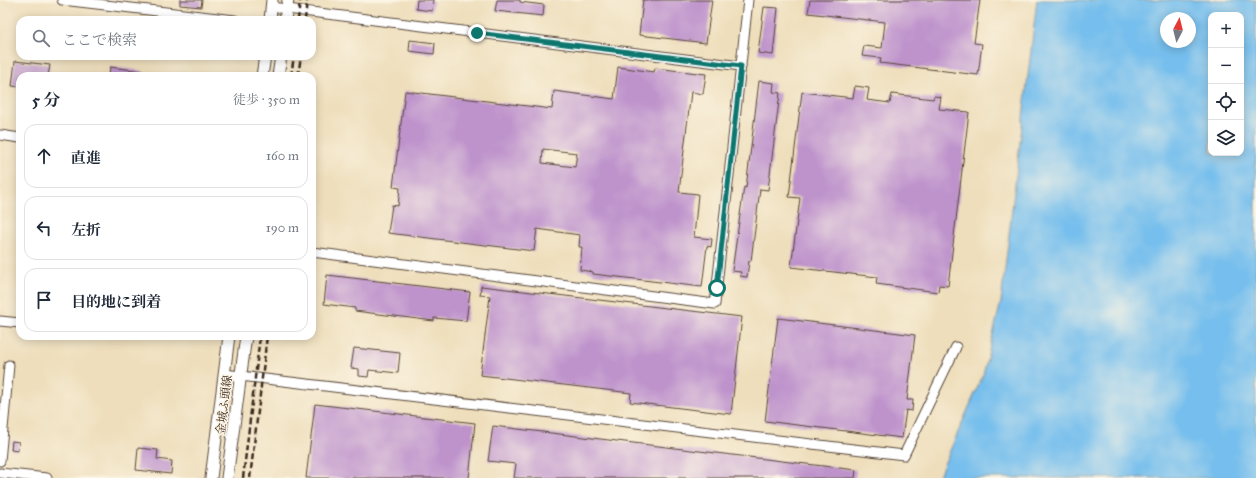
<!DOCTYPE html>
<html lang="ja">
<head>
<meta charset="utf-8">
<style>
  :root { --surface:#fff; --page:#f6f6f7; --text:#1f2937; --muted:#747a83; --line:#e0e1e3 }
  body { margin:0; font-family:"IM FELL Great Primer","Noto Serif JP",serif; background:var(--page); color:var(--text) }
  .controls { position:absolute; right:12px; top:12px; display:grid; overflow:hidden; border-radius:8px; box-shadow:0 2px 10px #0003 }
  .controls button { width:36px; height:36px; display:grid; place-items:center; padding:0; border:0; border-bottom:1px solid var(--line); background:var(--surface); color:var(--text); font:20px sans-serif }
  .compass { position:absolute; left:1160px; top:12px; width:36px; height:36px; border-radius:50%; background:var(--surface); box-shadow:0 2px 10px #0003; rotate:7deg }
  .stop { position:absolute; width:12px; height:12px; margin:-9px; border:3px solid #0f766e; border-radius:50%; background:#fff }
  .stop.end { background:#0f766e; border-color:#fff; box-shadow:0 1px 4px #0008 }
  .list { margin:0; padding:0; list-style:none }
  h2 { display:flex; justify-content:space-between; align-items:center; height:52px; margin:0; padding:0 16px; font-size:17px }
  h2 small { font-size:13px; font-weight:400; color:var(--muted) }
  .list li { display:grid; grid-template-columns:26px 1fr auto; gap:12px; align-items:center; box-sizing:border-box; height:64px; margin:0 8px 8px; padding:0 8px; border:1px solid var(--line); border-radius:12px }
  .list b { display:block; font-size:15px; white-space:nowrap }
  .list em { font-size:13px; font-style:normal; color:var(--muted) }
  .icon { flex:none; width:22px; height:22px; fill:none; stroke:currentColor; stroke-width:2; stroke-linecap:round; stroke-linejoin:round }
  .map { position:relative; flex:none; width:1256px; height:478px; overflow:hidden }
  .search { position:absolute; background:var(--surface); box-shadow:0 2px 10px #0003; left:16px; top:16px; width:300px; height:44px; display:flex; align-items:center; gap:10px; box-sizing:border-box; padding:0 14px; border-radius:12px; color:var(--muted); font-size:15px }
  .panel { position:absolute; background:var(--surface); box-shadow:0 2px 10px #0003; left:16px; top:72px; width:300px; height:268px; border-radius:12px }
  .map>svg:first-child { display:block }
  .water { fill:#74beed; stroke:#587486; fill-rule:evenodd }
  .building { fill:#be93cc; fill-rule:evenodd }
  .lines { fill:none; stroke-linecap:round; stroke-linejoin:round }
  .minor-casing { stroke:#564536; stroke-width:11 }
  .major-casing { stroke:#564536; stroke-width:13 }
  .minor { stroke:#fff; stroke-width:9 }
  .major { stroke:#fff; stroke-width:11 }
  .rail { stroke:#3b2a1e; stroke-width:2.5; stroke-dasharray:6 3; stroke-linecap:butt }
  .route { stroke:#0f766e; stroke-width:5 }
  .labels { text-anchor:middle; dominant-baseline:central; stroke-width:3; stroke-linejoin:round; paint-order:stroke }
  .street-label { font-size:12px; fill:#3b2a1e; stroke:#fcf5e5 }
</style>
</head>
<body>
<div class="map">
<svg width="1256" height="478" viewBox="0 0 1256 478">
  <rect width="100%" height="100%" fill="#fcf5e5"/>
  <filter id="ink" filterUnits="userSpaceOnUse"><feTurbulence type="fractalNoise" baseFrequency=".025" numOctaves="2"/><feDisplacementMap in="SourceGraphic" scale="8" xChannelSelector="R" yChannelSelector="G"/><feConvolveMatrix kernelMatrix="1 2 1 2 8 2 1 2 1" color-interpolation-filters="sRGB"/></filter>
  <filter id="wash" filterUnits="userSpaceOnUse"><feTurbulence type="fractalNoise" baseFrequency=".012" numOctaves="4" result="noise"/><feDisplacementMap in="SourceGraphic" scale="16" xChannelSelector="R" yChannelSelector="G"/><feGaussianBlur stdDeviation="0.9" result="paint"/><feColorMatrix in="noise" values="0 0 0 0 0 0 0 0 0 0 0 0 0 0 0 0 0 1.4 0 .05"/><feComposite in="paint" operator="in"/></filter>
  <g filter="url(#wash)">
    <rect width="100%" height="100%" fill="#eedebb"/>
    <path class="water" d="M1037,0H1256V478H938L983,375L1001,302ZM1211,15H1241V153H1211ZM1166,18H1190V42H1166Z"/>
    <g id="blocks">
      <g class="building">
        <polygon points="180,0 202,0 201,7 180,5"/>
        <polygon points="417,0 433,0 432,11 416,9"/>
        <polygon points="497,0 520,0 520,2 544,5 543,16 495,11"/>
        <polygon points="643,0 712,0 706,43 639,35"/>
        <polygon points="810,0 980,0 974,43 982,44 978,75 880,63 881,58 862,56 864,46 882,48 885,22 808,13"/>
        <polygon points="764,7 778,8 773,55 758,53"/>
        <polygon points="410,40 435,43 434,54 409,51"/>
        <polygon points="15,61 50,65 48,76 20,76 20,87 12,86"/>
        <polygon points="110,67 143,71 142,76 109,76"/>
        <path d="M618,67L654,72L655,68L706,74L703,94L691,92L679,192L698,194L694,237L712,239L711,247L707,246L702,287L593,274V272L580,270L582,247H579L580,235L537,229L534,251L388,233L392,205L398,206L400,188L393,187L405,91L552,109L554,91L614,99ZM543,149L577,153L575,167L542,163Z"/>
        <polygon points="759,81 774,83 773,92 780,93 768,190 760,189 751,261 749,261 747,277 740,276 741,272 732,271 744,187 746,188"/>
        <polygon points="855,86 869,88 867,100 890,103 892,94 933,99 934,96 941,97 939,109 969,112 948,286 939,285 938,292 876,284 877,277 791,267 800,198 789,197 802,92 853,98"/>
        <polygon points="327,275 470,292 466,321 434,318 434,321 355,311 355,308 324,304"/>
        <polygon points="481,286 742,317 731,414 630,402 631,393 480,375 490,296 480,295"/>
        <polygon points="778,318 915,335 907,400 913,400 912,411 906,410 902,438 765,421"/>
        <polygon points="354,348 400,353 398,373 369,370 368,377 359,376 359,369 351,368"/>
        <polygon points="315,404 475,423 469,478 306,478"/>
        <polygon points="493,426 856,470 855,478 514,478 516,464 488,461"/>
        <polygon points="12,441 19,442 18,451 11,450"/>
        <polygon points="138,448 158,450 157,459 172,461 171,474 136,470"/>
      </g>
    </g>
  </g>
  <g filter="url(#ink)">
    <use href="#blocks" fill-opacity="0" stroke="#564536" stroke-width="1"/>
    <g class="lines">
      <defs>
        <g id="minor">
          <polyline points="62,0 235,20"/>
          <polyline points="271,7 741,66"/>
          <polyline points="0,135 20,138"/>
          <polyline points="312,252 715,304 748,0"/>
          <polyline points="0,321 20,323"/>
          <polyline points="224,374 904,455 956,347"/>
          <polyline points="0,461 9,365"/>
          <polyline points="0,473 47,478"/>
        </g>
        <g id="major">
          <polyline points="270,20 272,0"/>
          <polyline points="285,20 288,0"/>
          <polyline points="262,76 265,56"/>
          <polyline points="278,76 281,56"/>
          <polyline points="211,478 229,336"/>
          <polyline points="227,478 246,336"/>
        </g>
      </defs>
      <use href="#minor" class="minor-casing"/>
      <use href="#major" class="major-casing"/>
      <use href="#minor" class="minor"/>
      <use href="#major" class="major"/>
      <g class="rail">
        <polyline points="298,20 300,0"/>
        <polyline points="305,20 307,0"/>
        <polyline points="291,76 294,56"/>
        <polyline points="298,76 301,56"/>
        <polyline points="243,478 260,336"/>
        <polyline points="250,478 267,336"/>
      </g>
    </g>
  </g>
  <g class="lines" filter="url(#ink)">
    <polyline class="route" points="477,33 741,66 717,288"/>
  </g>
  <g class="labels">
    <g class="street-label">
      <text transform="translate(224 405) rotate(-83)">金城ふ頭線</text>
    </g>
  </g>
</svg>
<div class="controls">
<button>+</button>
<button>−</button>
<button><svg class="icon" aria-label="locate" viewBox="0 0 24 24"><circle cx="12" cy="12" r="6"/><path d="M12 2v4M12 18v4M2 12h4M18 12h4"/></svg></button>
<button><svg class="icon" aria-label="layers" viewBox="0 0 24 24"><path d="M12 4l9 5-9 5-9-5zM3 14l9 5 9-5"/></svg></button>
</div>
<svg class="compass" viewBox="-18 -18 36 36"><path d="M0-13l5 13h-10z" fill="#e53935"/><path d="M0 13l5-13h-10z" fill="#747a83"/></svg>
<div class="stop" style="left:717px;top:288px"></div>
<div class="stop end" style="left:477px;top:33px"></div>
<div class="search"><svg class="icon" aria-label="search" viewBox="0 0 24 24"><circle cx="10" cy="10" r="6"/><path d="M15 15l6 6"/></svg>ここで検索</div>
<section class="panel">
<h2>5 分<small>徒歩 · 350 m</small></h2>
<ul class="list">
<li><svg class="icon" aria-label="ahead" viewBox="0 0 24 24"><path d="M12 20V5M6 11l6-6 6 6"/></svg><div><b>直進</b></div><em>160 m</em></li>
<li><svg class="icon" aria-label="left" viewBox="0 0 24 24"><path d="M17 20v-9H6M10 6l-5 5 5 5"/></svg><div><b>左折</b></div><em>190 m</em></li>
<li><svg class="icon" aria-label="arrive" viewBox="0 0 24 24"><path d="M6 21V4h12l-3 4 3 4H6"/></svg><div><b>目的地に到着</b></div></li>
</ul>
</section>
</div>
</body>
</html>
